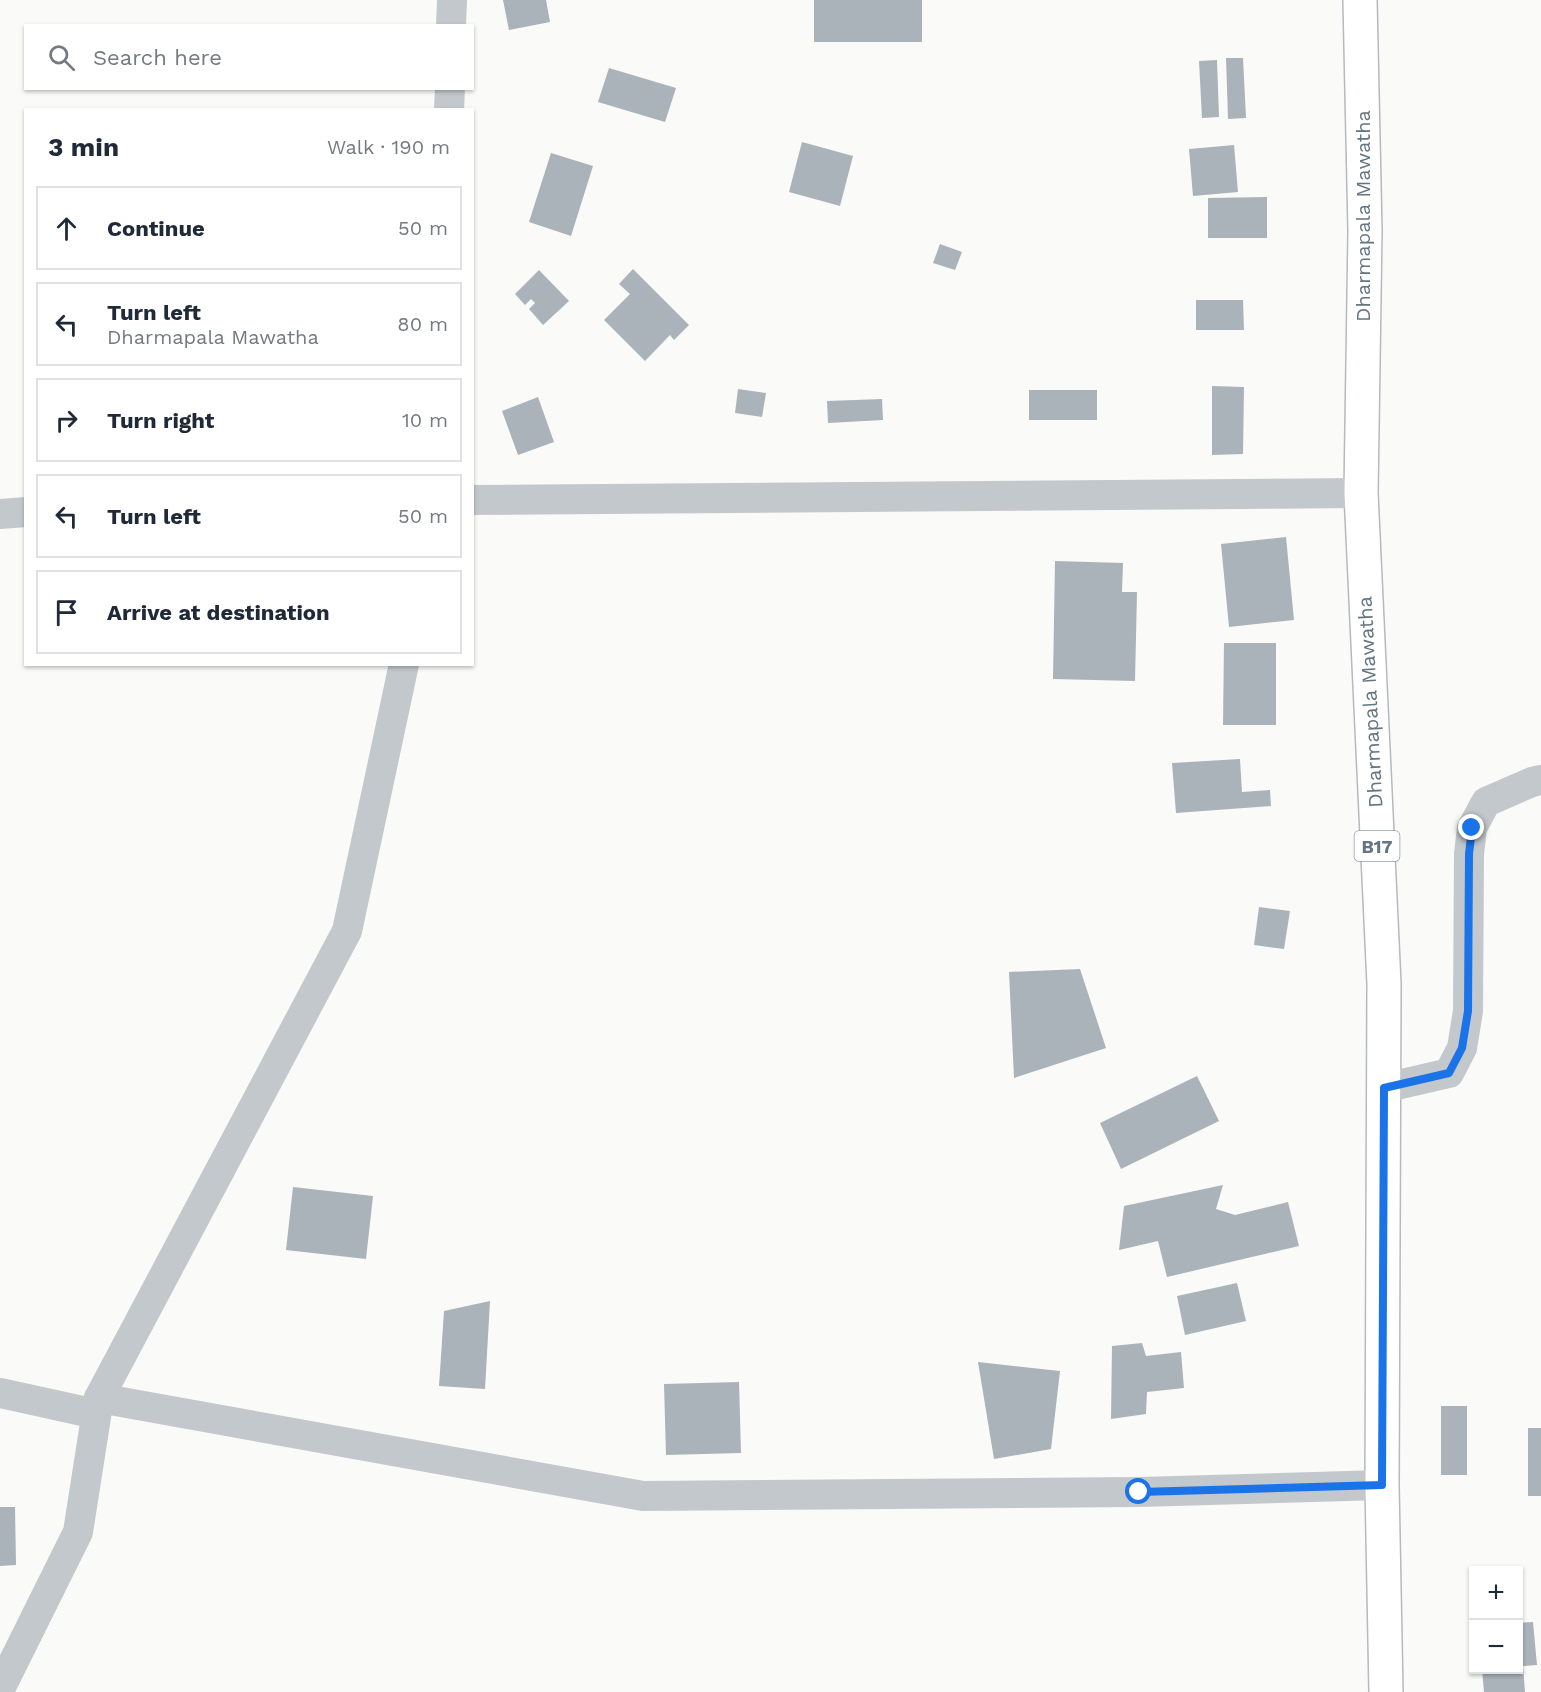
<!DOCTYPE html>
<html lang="en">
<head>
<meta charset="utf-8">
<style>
  :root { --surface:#fff; --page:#f2f2f3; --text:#1f2937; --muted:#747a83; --line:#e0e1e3 }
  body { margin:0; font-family:"Work Sans",sans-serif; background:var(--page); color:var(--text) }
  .controls { position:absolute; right:18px; bottom:18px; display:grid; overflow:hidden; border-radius:0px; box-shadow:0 2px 4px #0004 }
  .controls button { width:54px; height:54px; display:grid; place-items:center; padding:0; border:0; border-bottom:2px solid var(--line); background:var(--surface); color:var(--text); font:30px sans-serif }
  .stop { position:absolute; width:18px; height:18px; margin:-14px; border:4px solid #1a73e8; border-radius:50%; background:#fff }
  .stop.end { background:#1a73e8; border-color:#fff; box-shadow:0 2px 6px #0008 }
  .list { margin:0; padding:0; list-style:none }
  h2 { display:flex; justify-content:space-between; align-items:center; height:78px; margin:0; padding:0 24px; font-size:26px }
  h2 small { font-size:20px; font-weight:400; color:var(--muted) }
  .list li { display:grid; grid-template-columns:39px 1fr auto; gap:18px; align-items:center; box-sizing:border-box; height:84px; margin:0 12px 12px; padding:0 12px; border:2px solid var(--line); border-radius:0px }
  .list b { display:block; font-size:22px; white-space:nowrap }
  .list p { margin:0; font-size:20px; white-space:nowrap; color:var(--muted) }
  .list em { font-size:20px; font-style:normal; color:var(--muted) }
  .icon { flex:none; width:33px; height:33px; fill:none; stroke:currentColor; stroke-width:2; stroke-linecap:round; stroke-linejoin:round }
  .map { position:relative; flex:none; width:1541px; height:1692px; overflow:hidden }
  .search { position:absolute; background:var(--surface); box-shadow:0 2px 4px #0004; left:24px; top:24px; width:450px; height:66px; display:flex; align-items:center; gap:15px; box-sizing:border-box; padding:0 21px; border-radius:0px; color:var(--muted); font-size:22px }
  .panel { position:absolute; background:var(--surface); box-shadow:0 2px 4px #0004; left:24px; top:108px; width:450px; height:558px; border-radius:0px }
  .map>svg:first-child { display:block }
  .building { fill:#aab3b9 }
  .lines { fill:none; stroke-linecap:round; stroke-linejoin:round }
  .primary-casing { stroke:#b5babe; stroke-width:36 }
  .street { stroke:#c3c8cc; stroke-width:30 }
  .primary { stroke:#fff; stroke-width:33 }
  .route { stroke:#1a73e8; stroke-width:8 }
  .labels { text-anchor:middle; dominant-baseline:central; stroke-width:6; stroke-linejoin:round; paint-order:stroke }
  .shield { fill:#fff; stroke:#939fa8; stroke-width:1.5 }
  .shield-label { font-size:18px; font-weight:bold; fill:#657683 }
  .street-label { font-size:20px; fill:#657683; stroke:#fff }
</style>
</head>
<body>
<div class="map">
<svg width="1541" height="1692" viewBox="0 0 1541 1692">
  <rect width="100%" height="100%" fill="#fafaf8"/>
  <g class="building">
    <polygon points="503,0 546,0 550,22 509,30"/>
    <rect x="814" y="0" width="108" height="42"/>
    <polygon points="1226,58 1243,58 1246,118 1228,119"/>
    <polygon points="1217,60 1219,117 1202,118 1199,61"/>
    <polygon points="609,68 676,88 665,122 598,102"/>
    <polygon points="802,142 853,156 840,206 789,192"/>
    <polygon points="1234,145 1238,192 1193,196 1189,149"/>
    <polygon points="551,153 593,166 571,236 529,222"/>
    <polygon points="1267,197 1267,238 1208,238 1208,198"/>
    <polygon points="940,244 962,252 955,270 933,263"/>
    <polygon points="633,269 689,325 674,340 670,335 645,361 604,320 630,294 619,284"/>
    <polygon points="539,270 569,301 543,325 529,309 535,303 531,299 525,305 515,294"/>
    <polygon points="1196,300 1243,300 1244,330 1196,330"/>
    <polygon points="1212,386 1244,387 1243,454 1212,455"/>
    <polygon points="738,389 766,393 762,417 735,413"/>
    <rect x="1029" y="390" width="68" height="30"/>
    <polygon points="538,397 554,442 518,455 502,411"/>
    <polygon points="882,399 883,420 828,423 827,401"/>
    <polygon points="1286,537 1294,620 1229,627 1221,544"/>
    <polygon points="1055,561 1123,563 1122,592 1137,592 1135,681 1053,679"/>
    <polygon points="1224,643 1276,643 1276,725 1223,725"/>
    <polygon points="1240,759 1242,792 1270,790 1271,806 1176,813 1172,763"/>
    <polygon points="1259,907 1290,911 1284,949 1254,945"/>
    <polygon points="1080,969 1106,1048 1014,1078 1009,972"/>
    <polygon points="1197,1076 1219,1121 1121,1169 1100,1123"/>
    <polygon points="1223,1185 1216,1209 1235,1215 1288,1202 1299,1246 1167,1277 1158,1241 1119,1250 1124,1206"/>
    <polygon points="293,1187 373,1196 366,1259 286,1250"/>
    <polygon points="1237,1283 1246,1321 1185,1335 1177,1296"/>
    <polygon points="490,1301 485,1389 439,1386 444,1311"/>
    <polygon points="1142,1343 1146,1356 1181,1352 1184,1388 1147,1392 1146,1414 1111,1419 1112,1346"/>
    <polygon points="978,1362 1060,1371 1051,1449 994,1459"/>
    <polygon points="739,1382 741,1453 666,1455 664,1384"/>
    <rect x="1441" y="1406" width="26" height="69"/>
    <rect x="1528" y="1428" width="13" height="68"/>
    <polygon points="0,1507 15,1507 16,1565 0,1566"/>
    <polygon points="1533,1622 1537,1665 1523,1666 1525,1692 1484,1692 1482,1670 1518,1670 1518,1623"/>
  </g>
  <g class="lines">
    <defs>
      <polyline id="primary" points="1360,0 1365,231 1361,493 1384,984 1382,1485 1386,1692"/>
    </defs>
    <use href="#primary" class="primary-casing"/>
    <g class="street">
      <polyline points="451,26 452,0"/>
      <polyline points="449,110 450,88"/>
      <polyline points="472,500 1361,493"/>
      <polyline points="0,514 26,512"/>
      <polyline points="1384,1088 1449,1073 1462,1048 1468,1011 1469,854 1472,828 1486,802 1532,782 1541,780"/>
      <polyline points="0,1393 96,1414"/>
      <polyline points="99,1398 643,1496 1139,1492 1382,1485"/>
      <polyline points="0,1689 78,1532 99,1398 347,931 404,664"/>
    </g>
    <use href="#primary" class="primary"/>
  </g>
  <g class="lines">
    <polyline class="route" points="1139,1492 1382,1485 1384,1088 1449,1073 1462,1048 1468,1011 1469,854 1472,828"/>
  </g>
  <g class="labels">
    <rect class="shield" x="1354.5" y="831" width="45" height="30" rx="4.5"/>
    <g class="shield-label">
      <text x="1377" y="846">B17</text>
    </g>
    <g class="street-label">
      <text transform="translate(1363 216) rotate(-90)">Dharmapala Mawatha</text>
      <text transform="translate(1370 702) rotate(-93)">Dharmapala Mawatha</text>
    </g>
  </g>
</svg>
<div class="controls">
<button>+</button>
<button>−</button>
</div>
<div class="stop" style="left:1139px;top:1492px"></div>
<div class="stop end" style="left:1472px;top:828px"></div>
<div class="search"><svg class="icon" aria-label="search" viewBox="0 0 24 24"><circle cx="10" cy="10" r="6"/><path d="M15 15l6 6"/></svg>Search here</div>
<section class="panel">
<h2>3 min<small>Walk · 190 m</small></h2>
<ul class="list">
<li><svg class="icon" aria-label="ahead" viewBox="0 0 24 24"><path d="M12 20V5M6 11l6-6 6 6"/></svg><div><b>Continue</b></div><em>50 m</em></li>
<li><svg class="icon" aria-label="left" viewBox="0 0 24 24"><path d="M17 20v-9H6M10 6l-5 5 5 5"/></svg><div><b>Turn left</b><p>Dharmapala Mawatha</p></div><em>80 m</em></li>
<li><svg class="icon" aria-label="right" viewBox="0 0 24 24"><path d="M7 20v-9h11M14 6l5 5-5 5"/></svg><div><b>Turn right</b></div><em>10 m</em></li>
<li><svg class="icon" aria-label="left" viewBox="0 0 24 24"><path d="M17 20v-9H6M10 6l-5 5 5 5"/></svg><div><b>Turn left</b></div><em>50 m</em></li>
<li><svg class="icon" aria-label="arrive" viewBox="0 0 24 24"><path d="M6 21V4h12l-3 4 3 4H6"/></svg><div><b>Arrive at destination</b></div></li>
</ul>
</section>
</div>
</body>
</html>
